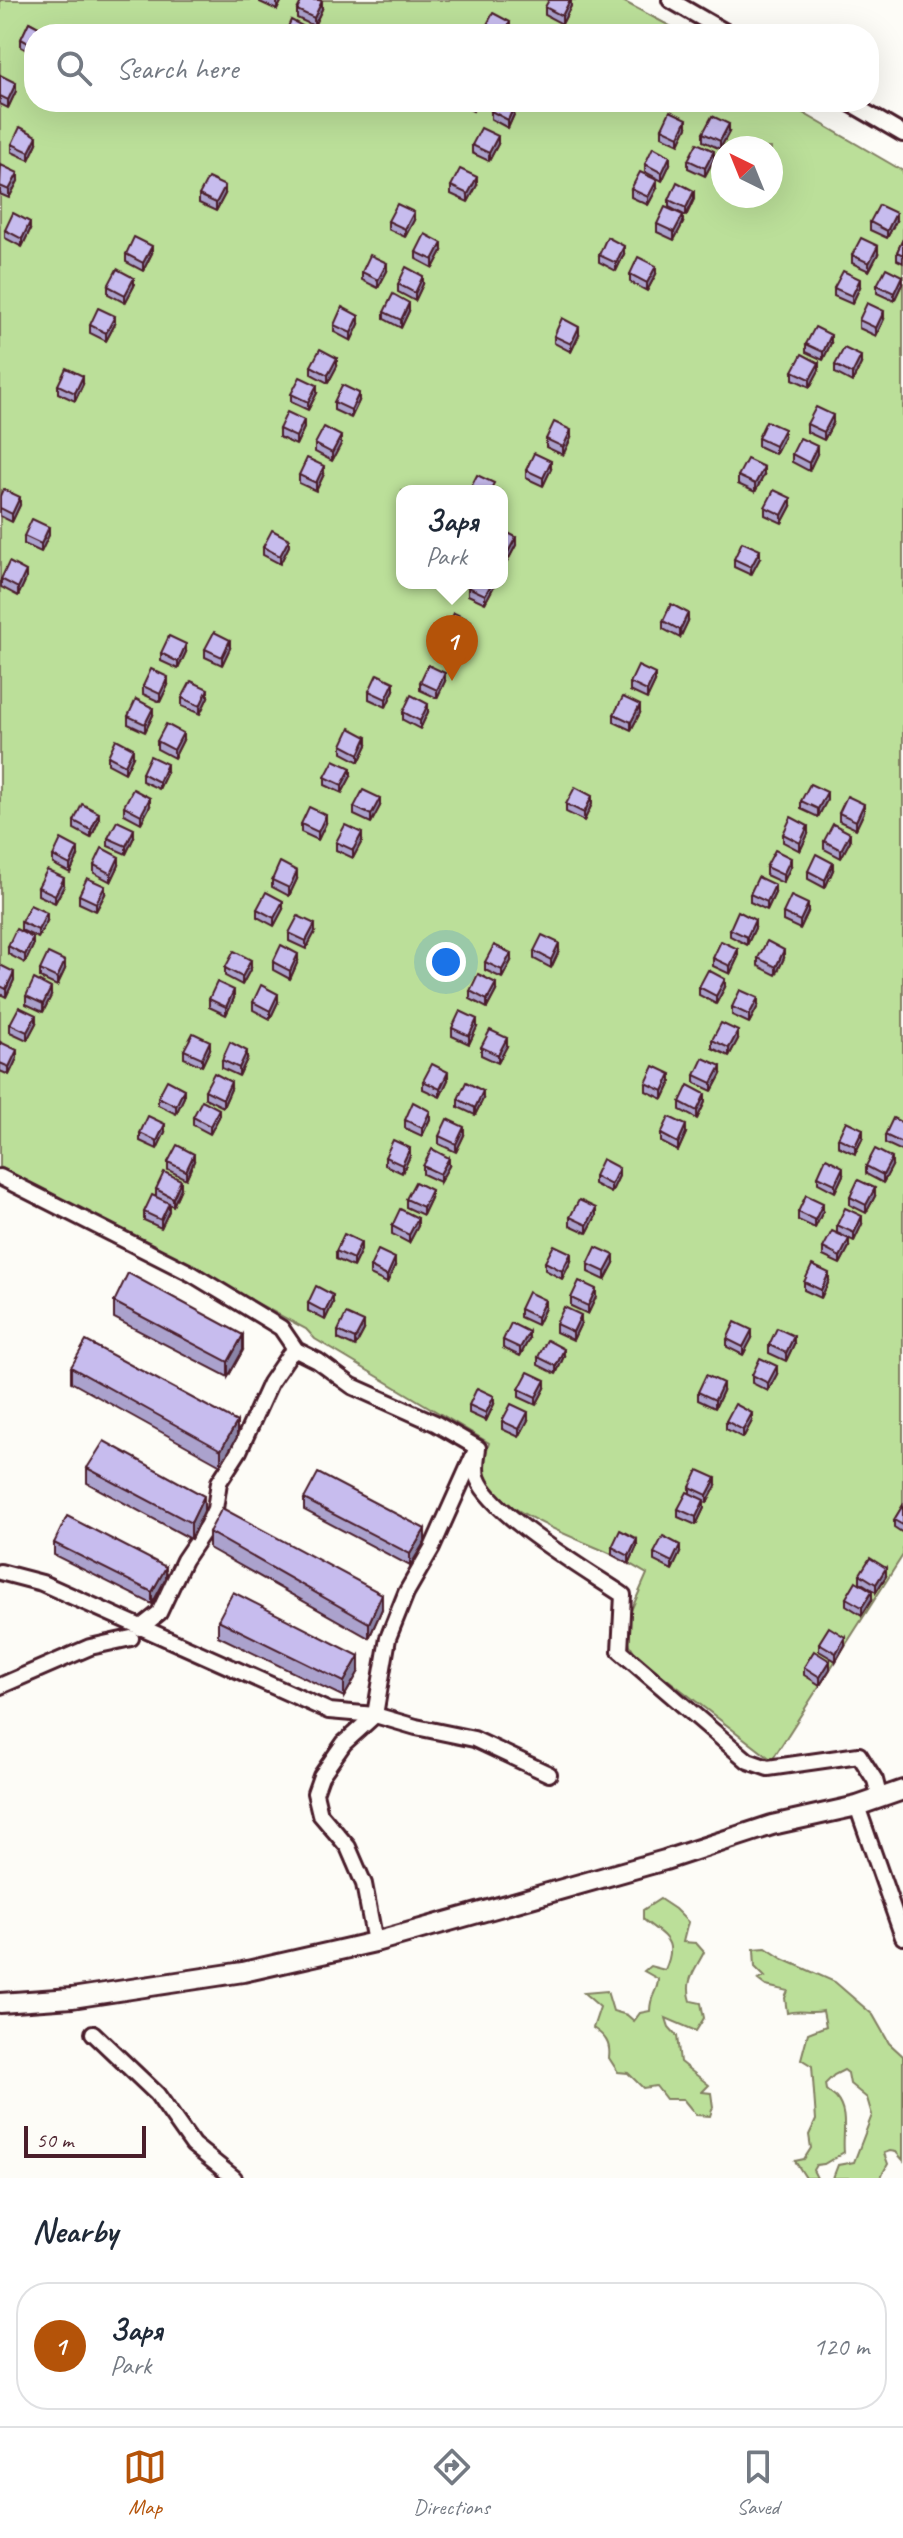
<!DOCTYPE html>
<html lang="en">
<head>
<meta charset="utf-8">
<style>
  :root { --surface:#fff; --page:#f6f6f7; --text:#1f2937; --muted:#747a83; --line:#e0e1e3; --accent:#b45309 }
  body { margin:0; font-family:Caveat,sans-serif; background:var(--page); color:var(--text) }
  .compass { position:absolute; left:711px; top:136px; width:72px; height:72px; border-radius:50%; background:var(--surface); box-shadow:0 8px 32px #0002; rotate:317deg }
  .scale { position:absolute; left:24px; bottom:20px; width:122px; box-sizing:border-box; padding-left:8px; border:4px solid #4a1f2b; border-top:0; font-size:22px; line-height:28px; white-space:nowrap; color:#4a1f2b; -webkit-text-stroke:6px #fdfcf7; paint-order:stroke }
  .you { position:absolute; left:446px; top:962px; width:28px; height:28px; margin:-20px; border:6px solid #fff; border-radius:50%; background:#1a73e8; box-shadow:0 0 0 12px #1a73e833 }
  .badge { display:grid; place-items:center; width:52px; height:52px; border-radius:50%; background:var(--accent); color:#fff; font-size:26px; font-weight:700 }
  .pin { position:absolute; translate:-50% -66px; filter:drop-shadow(0 2px 4px #0008) }
  .pin::after { content:''; position:absolute; top:42px; width:28px; height:24px; background:inherit; clip-path:polygon(0 0,100% 0,50% 100%) }
  .popup { position:absolute; left:396px; top:485px; width:112px; height:104px; box-sizing:border-box; display:grid; place-content:center; border-radius:16px; background:var(--surface); filter:drop-shadow(0 2px 6px #0005); font-size:26px; white-space:nowrap; color:var(--muted) }
  .popup b { font-size:30px; color:var(--text) }
  .popup::after { content:''; position:absolute; left:50%; top:100%; margin-left:-16px; border:16px solid transparent; border-top-color:var(--surface) }
  .list { margin:0; padding:0; list-style:none }
  h2 { display:flex; justify-content:space-between; align-items:center; height:104px; margin:0; padding:0 32px; font-size:34px }
  h2 small { font-size:26px; font-weight:400; color:var(--muted) }
  .list li { display:grid; grid-template-columns:52px 1fr auto; gap:24px; align-items:center; box-sizing:border-box; height:128px; margin:0 16px 16px; padding:0 16px; border:2px solid var(--line); border-radius:32px }
  .list b { display:block; font-size:30px; white-space:nowrap }
  .list p { margin:0; font-size:26px; white-space:nowrap; color:var(--muted) }
  .list em { font-size:26px; font-style:normal; color:var(--muted) }
  .icon { flex:none; width:44px; height:44px; fill:none; stroke:currentColor; stroke-width:2; stroke-linecap:round; stroke-linejoin:round }
  .map { position:relative; flex:none; width:903px; height:2178px; overflow:hidden }
  .search { position:absolute; background:var(--surface); box-shadow:0 8px 32px #0002; left:24px; right:24px; top:24px; height:88px; display:flex; align-items:center; gap:20px; box-sizing:border-box; padding:0 28px; border-radius:32px; color:var(--muted); font-size:30px }
  .sheet { height:248px; background:var(--surface) }
  nav { display:flex; justify-content:space-around; align-items:center; box-sizing:border-box; height:112px; border-top:2px solid var(--line); background:var(--surface); font-size:22px; color:var(--muted) }
  nav a { display:grid; justify-items:center; gap:4px }
  nav .on { color:var(--accent) }
  .map>svg:first-child { display:block }
  .green { fill:#bbdf99; stroke:#827f62; stroke-width:2; fill-rule:evenodd }
  .lines { fill:none; stroke-linecap:round; stroke-linejoin:round }
  .minor-casing { stroke:#4a1f2b; stroke-width:20 }
  .tertiary-casing { stroke:#4a1f2b; stroke-width:24 }
  .minor { stroke:#fdfcf7; stroke-width:14 }
  .tertiary { stroke:#fdfcf7; stroke-width:18 }
  .wall { fill:#aba2cd; stroke:#4a1f2b; stroke-width:2 }
  .shaded-wall { fill:#8b84a7; stroke:#4a1f2b; stroke-width:2 }
  .building { fill:#c7bcee; stroke:#4a1f2b; stroke-width:2 }
</style>
</head>
<body>
<div class="map">
<svg width="903" height="2178" viewBox="0 0 903 2178">
  <rect width="100%" height="100%" fill="#fdfcf7"/>
  <filter id="ink" filterUnits="userSpaceOnUse"><feTurbulence type="fractalNoise" baseFrequency=".0125" numOctaves="2"/><feDisplacementMap in="SourceGraphic" scale="16" xChannelSelector="R" yChannelSelector="G"/><feConvolveMatrix kernelMatrix="1 2 1 2 8 2 1 2 1" color-interpolation-filters="sRGB"/></filter>
  <g filter="url(#ink)">
    <g class="green">
      <path d="M0,0H621L685,34H34V102H784L903,171V1555L772,1760L636,1655L622,1631L647,1574C635,1567 622,1559 609,1553C579,1539 491,1509 484,1474C482,1463 486,1453 489,1443L315,1339L306,1329L0,1167ZM723,148H771V196H723ZM402,491H502V583H402Z"/>
      <path d="M660,1899L675,1909L688,1922L683,1942L696,1943L704,1952C696,1969 684,1980 691,2001L701,2003L704,2018L696,2031L666,2018L669,2027L677,2036L680,2062L709,2085L702,2092L711,2093L713,2107L710,2116L696,2115L683,2099H666L656,2086L643,2088L628,2073L618,2072L609,2058C611,2043 605,2036 593,2028L600,2007L584,1993L607,1991L613,2011L627,2015L634,2021L640,2013L650,2011C650,1994 658,1992 658,1979L644,1971L650,1966L665,1970C679,1938 663,1937 643,1919V1910Z"/>
      <path d="M766,1948L783,1959L835,1982L873,2015L889,2043L903,2056V2160L896,2152L890,2151L884,2153L888,2164L880,2178H833L838,2165L854,2162L872,2115L867,2098L850,2084L848,2073L844,2070L834,2075L825,2084L826,2090C829,2093 833,2095 836,2098C849,2113 842,2135 844,2152L824,2164L816,2165L813,2170L817,2178H806L795,2161L804,2159L811,2148L809,2135L816,2120L812,2066L801,2059L808,2033L826,2026L823,2011C809,2014 800,2009 787,2013L785,1998L788,1991L766,1986L758,1980L765,1977L755,1967L754,1949Z"/>
    </g>
    <g class="lines">
      <defs>
        <g id="minor">
          <polyline points="670,0 729,34"/>
          <polyline points="848,102 903,134"/>
          <path d="M0,1177L192,1274L281,1328L296,1350L318,1361L352,1386L435,1423L478,1448C477,1457 474,1471 478,1479C492,1515 589,1572 623,1595L620,1651L748,1761L768,1768L859,1755L875,1780L880,1799"/>
          <polyline points="0,1572 42,1583 329,1711 375,1715 416,1727 474,1739 549,1774"/>
          <polyline points="140,1628 159,1613 184,1560 207,1526 215,1509 219,1482 239,1451 270,1383 289,1355 296,1350"/>
          <polyline points="0,1686 90,1647 131,1638"/>
          <polyline points="857,1806 903,1937"/>
          <polyline points="375,1942 364,1884 348,1847 320,1814 315,1793 321,1776 344,1743 375,1715 388,1638 406,1593 432,1548 475,1452"/>
          <polyline points="93,2033 157,2094 193,2145 234,2178"/>
        </g>
        <polyline id="tertiary" points="0,2003 72,1998 243,1972 375,1942 665,1860 772,1825 857,1806 903,1790"/>
      </defs>
      <use href="#minor" class="minor-casing"/>
      <use href="#tertiary" class="tertiary-casing"/>
      <use href="#minor" class="minor"/>
      <use href="#tertiary" class="tertiary"/>
    </g>
    <g class="wall">
      <polygon points="260,0 282,0 277,10 260,2"/>
      <polygon points="571,0 571,6 562,24 545,15 545,7"/>
      <polygon points="322,9 314,26 297,18 297,10"/>
      <polygon points="29,22 46,31 46,34 34,34 34,54 21,47 21,39"/>
      <polygon points="0,75 16,91 8,108 0,104"/>
      <polygon points="456,102 477,102 473,111"/>
      <polygon points="516,110 508,128 491,119 491,111"/>
      <polygon points="687,127 679,144 662,136 662,128"/>
      <polygon points="729,132 720,149 703,141 703,133"/>
      <polygon points="37,143 29,160 12,152 12,144"/>
      <polygon points="498,144 489,161 472,153 472,145"/>
      <polygon points="714,159 705,176 688,168 688,160"/>
      <polygon points="645,164 670,164 662,181 645,172"/>
      <polygon points="0,166 18,181 9,198 0,194"/>
      <polygon points="477,185 468,202 451,194 451,186"/>
      <polygon points="657,188 648,205 631,197 631,189"/>
      <polygon points="225,194 216,211 199,203 199,195"/>
      <polygon points="694,199 686,216 669,207 669,200"/>
      <polygon points="414,220 405,237 388,229 388,221"/>
      <polygon points="896,221 887,238 870,230 870,222"/>
      <polygon points="683,223 674,240 657,232 657,224"/>
      <polygon points="5,230 30,230 22,247 5,238"/>
      <polygon points="903,239 903,263 897,260 897,252"/>
      <polygon points="442,251 433,268 416,259 416,252"/>
      <polygon points="152,253 143,271 126,262 126,254"/>
      <polygon points="624,254 616,271 599,262 599,255"/>
      <polygon points="878,254 869,271 852,263 852,255"/>
      <polygon points="387,271 378,288 362,280 362,272"/>
      <polygon points="630,274 656,274 647,291 630,282"/>
      <polygon points="398,284 423,284 415,301 398,292"/>
      <polygon points="902,284 894,301 877,293 877,285"/>
      <polygon points="108,286 134,286 125,303 108,294"/>
      <polygon points="860,287 852,304 834,296 834,288"/>
      <polygon points="409,311 401,328 384,319 384,312"/>
      <polygon points="884,319 876,336 859,328 859,320"/>
      <polygon points="115,324 106,341 90,333 90,325"/>
      <polygon points="359,324 351,341 334,332 334,325"/>
      <polygon points="579,335 571,352 554,343 554,336"/>
      <polygon points="831,343 823,360 806,352 806,344"/>
      <polygon points="861,364 852,382 835,373 835,365"/>
      <polygon points="311,366 337,366 328,383 311,374"/>
      <polygon points="819,370 810,387 793,379 793,371"/>
      <polygon points="83,384 75,401 58,393 58,385"/>
      <polygon points="317,393 308,410 291,402 291,394"/>
      <polygon points="359,401 351,418 334,410 334,402"/>
      <polygon points="833,423 824,440 807,432 807,424"/>
      <polygon points="304,428 296,445 279,437 279,429"/>
      <polygon points="784,437 775,454 758,446 758,438"/>
      <polygon points="571,438 563,455 546,447 546,439"/>
      <polygon points="315,444 341,444 332,461 315,452"/>
      <polygon points="792,454 817,454 809,471 792,462"/>
      <polygon points="551,469 543,486 526,478 526,470"/>
      <polygon points="324,474 316,491 299,483 299,475"/>
      <polygon points="764,475 755,492 738,484 738,476"/>
      <polygon points="0,496 20,505 12,522 0,516"/>
      <polygon points="791,506 782,523 765,515 765,507"/>
      <polygon points="502,530 516,545 507,562 502,559"/>
      <polygon points="49,535 41,552 24,544 24,536"/>
      <polygon points="289,546 280,564 263,555 263,547"/>
      <polygon points="760,558 751,575 734,567 734,559"/>
      <polygon points="1,579 26,579 18,596 1,587"/>
      <polygon points="494,583 494,586 485,603 468,595 468,587"/>
      <polygon points="663,621 688,621 680,638 663,629"/>
      <polygon points="471,629 463,646 446,638 446,630"/>
      <polygon points="230,648 222,665 205,657 205,649"/>
      <polygon points="186,652 178,669 161,661 161,653"/>
      <polygon points="445,681 437,698 420,690 420,682"/>
      <polygon points="655,682 647,699 630,691 630,683"/>
      <polygon points="168,685 160,702 143,694 143,686"/>
      <polygon points="394,690 386,707 369,699 369,691"/>
      <polygon points="208,697 200,714 182,706 182,698"/>
      <polygon points="403,712 428,712 420,729 403,720"/>
      <polygon points="640,713 631,730 614,722 614,714"/>
      <polygon points="153,715 145,732 128,724 128,716"/>
      <polygon points="183,740 174,758 157,749 157,741"/>
      <polygon points="342,745 367,745 359,762 342,753"/>
      <polygon points="108,756 133,756 125,773 108,764"/>
      <polygon points="167,772 159,789 142,781 142,773"/>
      <polygon points="351,776 342,793 325,785 325,777"/>
      <polygon points="827,800 818,817 801,809 801,801"/>
      <polygon points="566,804 592,804 584,821 566,812"/>
      <polygon points="124,806 150,806 141,823 124,814"/>
      <polygon points="380,806 371,823 354,815 354,807"/>
      <polygon points="864,812 856,829 839,821 839,813"/>
      <polygon points="99,820 91,838 74,829 74,821"/>
      <polygon points="326,823 318,840 301,832 301,824"/>
      <polygon points="783,834 808,834 800,851 783,842"/>
      <polygon points="134,837 126,854 108,846 108,838"/>
      <polygon points="362,841 353,858 336,850 336,842"/>
      <polygon points="824,841 850,841 841,858 824,849"/>
      <polygon points="53,856 78,856 70,873 53,864"/>
      <polygon points="94,865 119,865 111,882 94,873"/>
      <polygon points="791,866 783,883 766,875 766,867"/>
      <polygon points="833,870 825,888 808,879 808,871"/>
      <polygon points="297,879 289,896 272,887 272,880"/>
      <polygon points="64,886 55,903 38,895 38,887"/>
      <polygon points="775,893 767,910 750,902 750,894"/>
      <polygon points="105,894 96,911 79,903 79,895"/>
      <polygon points="257,909 283,909 274,926 257,917"/>
      <polygon points="808,912 800,929 783,921 783,913"/>
      <polygon points="47,921 38,938 21,930 21,922"/>
      <polygon points="755,928 747,945 730,936 730,929"/>
      <polygon points="315,932 306,949 289,941 289,933"/>
      <polygon points="8,946 33,946 25,963 8,954"/>
      <polygon points="534,951 559,951 551,968 534,959"/>
      <polygon points="738,957 730,974 713,966 713,958"/>
      <polygon points="758,958 784,958 776,975 758,966"/>
      <polygon points="298,961 290,979 273,970 273,962"/>
      <polygon points="511,961 502,978 485,970 485,962"/>
      <polygon points="0,965 14,980 6,997 0,994"/>
      <polygon points="225,968 251,968 242,985 225,976"/>
      <polygon points="65,969 57,986 40,978 40,970"/>
      <polygon points="699,987 725,987 716,1004 699,995"/>
      <polygon points="470,991 496,991 487,1008 470,999"/>
      <polygon points="26,996 51,996 43,1012 26,1004"/>
      <polygon points="234,998 226,1015 209,1007 209,999"/>
      <polygon points="253,1002 278,1002 270,1019 253,1010"/>
      <polygon points="758,1006 749,1023 732,1015 732,1007"/>
      <polygon points="36,1023 27,1040 10,1032 10,1024"/>
      <polygon points="477,1027 469,1044 452,1036 452,1028"/>
      <polygon points="738,1039 729,1056 712,1048 712,1040"/>
      <polygon points="0,1042 17,1058 9,1075 0,1071"/>
      <polygon points="507,1046 498,1063 481,1055 481,1047"/>
      <polygon points="210,1049 202,1066 184,1058 184,1050"/>
      <polygon points="247,1059 239,1076 222,1068 222,1060"/>
      <polygon points="721,1074 712,1091 695,1083 695,1075"/>
      <polygon points="448,1080 440,1097 423,1089 423,1081"/>
      <polygon points="671,1082 663,1099 646,1091 646,1083"/>
      <polygon points="231,1089 223,1107 205,1098 205,1090"/>
      <polygon points="158,1097 184,1097 176,1114 158,1105"/>
      <polygon points="458,1099 483,1099 475,1115 458,1107"/>
      <polygon points="680,1102 705,1102 697,1119 680,1110"/>
      <polygon points="193,1117 219,1117 210,1134 193,1125"/>
      <polygon points="430,1119 422,1136 405,1128 405,1120"/>
      <polygon points="903,1123 902,1151 885,1143 885,1135"/>
      <polygon points="165,1132 157,1149 140,1141 140,1133"/>
      <polygon points="686,1133 678,1151 661,1142 661,1134"/>
      <polygon points="464,1135 456,1152 439,1144 439,1136"/>
      <polygon points="863,1137 855,1154 838,1146 838,1138"/>
      <polygon points="410,1156 402,1173 385,1165 385,1157"/>
      <polygon points="194,1161 186,1179 168,1170 168,1162"/>
      <polygon points="423,1166 449,1166 440,1182 423,1174"/>
      <polygon points="866,1166 892,1166 883,1183 866,1174"/>
      <polygon points="843,1175 835,1192 818,1183 818,1176"/>
      <polygon points="594,1176 619,1176 611,1193 594,1184"/>
      <polygon points="181,1188 173,1206 169,1204 169,1211 161,1228 144,1220 144,1212 156,1197 156,1189"/>
      <polygon points="875,1196 866,1213 850,1205 850,1197"/>
      <polygon points="431,1198 423,1215 406,1207 406,1199"/>
      <polygon points="823,1211 815,1228 798,1220 798,1212"/>
      <polygon points="596,1216 587,1233 570,1225 570,1217"/>
      <polygon points="862,1224 854,1241 837,1233 837,1225"/>
      <polygon points="392,1226 418,1226 409,1243 392,1234"/>
      <polygon points="849,1247 840,1264 823,1256 823,1248"/>
      <polygon points="361,1250 353,1267 336,1259 336,1251"/>
      <polygon points="571,1261 562,1279 545,1270 545,1262"/>
      <polygon points="614,1263 605,1280 588,1272 588,1264"/>
      <polygon points="395,1266 387,1283 370,1275 370,1267"/>
      <polygon points="829,1281 821,1298 804,1290 804,1282"/>
      <polygon points="596,1297 588,1314 571,1306 571,1298"/>
      <polygon points="114,1302 243,1350 228,1377 114,1318"/>
      <polygon points="308,1303 333,1303 325,1320 308,1311"/>
      <polygon points="545,1308 537,1325 520,1317 520,1309"/>
      <polygon points="581,1323 573,1340 556,1332 556,1324"/>
      <polygon points="364,1330 355,1347 338,1339 338,1331"/>
      <polygon points="752,1338 743,1355 727,1347 727,1339"/>
      <polygon points="529,1339 520,1356 503,1348 503,1340"/>
      <polygon points="794,1344 786,1361 769,1353 769,1345"/>
      <polygon points="564,1356 556,1374 538,1365 538,1357"/>
      <polygon points="71,1367 237,1437 221,1465 71,1382"/>
      <polygon points="777,1374 768,1391 752,1383 752,1375"/>
      <polygon points="545,1388 536,1405 519,1397 519,1389"/>
      <polygon points="723,1391 715,1408 698,1400 698,1392"/>
      <polygon points="494,1404 486,1421 469,1413 469,1405"/>
      <polygon points="528,1420 519,1437 502,1429 502,1421"/>
      <polygon points="726,1421 752,1421 743,1438 726,1429"/>
      <polygon points="87,1468 204,1511 191,1539 87,1483"/>
      <polygon points="716,1486 707,1503 704,1502 704,1508 696,1525 678,1517 678,1509 690,1494 690,1487"/>
      <polygon points="304,1499 425,1541 410,1566 304,1510"/>
      <polygon points="903,1505 903,1533 894,1527 894,1520"/>
      <polygon points="209,1532 382,1609 369,1638 209,1548"/>
      <polygon points="54,1543 166,1578 152,1604 54,1555"/>
      <polygon points="637,1546 629,1564 612,1555 612,1547"/>
      <polygon points="654,1553 680,1553 672,1570 654,1561"/>
      <polygon points="860,1574 886,1576 876,1592 860,1582"/>
      <polygon points="846,1598 872,1599 862,1615 846,1605"/>
      <polygon points="218,1620 359,1671 344,1697 218,1636"/>
      <polygon points="819,1643 845,1645 836,1661 819,1651"/>
      <polygon points="804,1667 830,1669 820,1685 804,1675"/>
    </g>
    <g class="shaded-wall">
      <polygon points="278,0 282,0 277,10 277,3"/>
      <polygon points="570,0 571,6 562,24 562,16"/>
      <polygon points="322,1 322,9 314,26 314,18"/>
      <polygon points="510,22 510,30 508,34 504,34"/>
      <polygon points="16,83 16,91 8,108 8,100"/>
      <polygon points="516,102 516,110 508,128 508,120"/>
      <polygon points="687,119 687,127 679,144 679,136"/>
      <polygon points="729,124 729,132 720,149 720,141"/>
      <polygon points="37,136 37,143 29,160 29,152"/>
      <polygon points="498,136 498,144 489,161 489,153"/>
      <polygon points="714,151 714,159 705,176 705,168"/>
      <polygon points="670,156 670,164 662,181 662,173"/>
      <polygon points="18,173 18,181 9,198 9,190"/>
      <polygon points="477,177 477,185 468,202 468,194"/>
      <polygon points="657,180 657,188 648,205 648,197"/>
      <polygon points="225,186 225,194 216,211 216,203"/>
      <polygon points="694,191 694,199 686,216 686,208"/>
      <polygon points="414,212 414,220 405,237 405,229"/>
      <polygon points="896,213 896,221 887,238 887,231"/>
      <polygon points="683,215 683,223 674,240 674,232"/>
      <polygon points="30,222 30,230 22,247 22,239"/>
      <polygon points="442,243 442,251 433,268 433,260"/>
      <polygon points="152,246 152,253 143,271 143,263"/>
      <polygon points="624,246 624,254 616,271 616,263"/>
      <polygon points="878,246 878,254 869,271 869,263"/>
      <polygon points="387,263 387,271 378,288 378,280"/>
      <polygon points="656,266 656,274 647,291 647,283"/>
      <polygon points="423,276 423,284 415,301 415,293"/>
      <polygon points="902,276 902,284 894,301 894,293"/>
      <polygon points="134,278 134,286 125,303 125,295"/>
      <polygon points="860,279 860,287 852,304 852,296"/>
      <polygon points="409,303 409,311 401,328 401,320"/>
      <polygon points="884,311 884,319 876,336 876,328"/>
      <polygon points="115,316 115,324 106,341 106,333"/>
      <polygon points="359,316 359,324 351,341 351,333"/>
      <polygon points="579,327 579,335 571,352 571,344"/>
      <polygon points="831,335 831,343 823,360 823,352"/>
      <polygon points="861,356 861,364 852,382 852,374"/>
      <polygon points="337,358 337,366 328,383 328,375"/>
      <polygon points="819,363 819,370 810,387 810,379"/>
      <polygon points="83,376 83,384 75,401 75,393"/>
      <polygon points="317,385 317,393 308,410 308,402"/>
      <polygon points="359,393 359,401 351,418 351,410"/>
      <polygon points="833,415 833,423 824,440 824,432"/>
      <polygon points="304,420 304,428 296,445 296,437"/>
      <polygon points="784,429 784,437 775,454 775,446"/>
      <polygon points="571,430 571,438 563,455 563,447"/>
      <polygon points="341,436 341,444 332,461 332,453"/>
      <polygon points="817,446 817,454 809,471 809,463"/>
      <polygon points="551,461 551,469 543,486 543,478"/>
      <polygon points="324,466 324,474 316,491 316,483"/>
      <polygon points="764,467 764,475 755,492 755,484"/>
      <polygon points="20,497 20,505 12,522 12,514"/>
      <polygon points="791,498 791,506 782,523 782,515"/>
      <polygon points="49,527 49,535 41,552 41,544"/>
      <polygon points="516,537 516,545 507,562 507,554"/>
      <polygon points="289,539 289,546 280,564 280,556"/>
      <polygon points="760,550 760,558 751,575 751,567"/>
      <polygon points="26,571 26,579 18,596 18,588"/>
      <polygon points="492,583 494,583 494,586 485,603 485,595"/>
      <polygon points="688,613 688,621 680,638 680,630"/>
      <polygon points="471,621 471,629 463,646 463,638"/>
      <polygon points="230,640 230,648 222,665 222,657"/>
      <polygon points="186,644 186,652 178,669 178,662"/>
      <polygon points="445,673 445,681 437,698 437,690"/>
      <polygon points="655,674 655,682 647,699 647,691"/>
      <polygon points="168,677 168,685 160,702 160,694"/>
      <polygon points="394,682 394,690 386,707 386,699"/>
      <polygon points="208,689 208,697 200,714 200,706"/>
      <polygon points="428,704 428,712 420,729 420,721"/>
      <polygon points="640,705 640,713 631,730 631,722"/>
      <polygon points="153,708 153,715 145,732 145,724"/>
      <polygon points="183,733 183,740 174,758 174,750"/>
      <polygon points="367,737 367,745 359,762 359,754"/>
      <polygon points="133,748 133,756 125,773 125,765"/>
      <polygon points="167,764 167,772 159,789 159,782"/>
      <polygon points="351,768 351,776 342,793 342,785"/>
      <polygon points="827,792 827,800 818,817 818,809"/>
      <polygon points="592,796 592,804 584,821 584,813"/>
      <polygon points="150,798 150,806 141,823 141,815"/>
      <polygon points="380,798 380,806 371,823 371,815"/>
      <polygon points="864,804 864,812 856,829 856,821"/>
      <polygon points="99,813 99,820 91,838 91,830"/>
      <polygon points="326,815 326,823 318,840 318,832"/>
      <polygon points="808,826 808,834 800,851 800,843"/>
      <polygon points="134,829 134,837 126,854 126,846"/>
      <polygon points="362,833 362,841 353,858 353,850"/>
      <polygon points="850,833 850,841 841,858 841,850"/>
      <polygon points="78,848 78,856 70,873 70,865"/>
      <polygon points="119,857 119,865 111,882 111,874"/>
      <polygon points="791,858 791,866 783,883 783,875"/>
      <polygon points="833,863 833,870 825,888 825,880"/>
      <polygon points="297,871 297,879 289,896 289,888"/>
      <polygon points="64,878 64,886 55,903 55,895"/>
      <polygon points="775,885 775,893 767,910 767,902"/>
      <polygon points="105,886 105,894 96,911 96,903"/>
      <polygon points="283,901 283,909 274,926 274,918"/>
      <polygon points="808,904 808,912 800,929 800,921"/>
      <polygon points="47,913 47,921 38,938 38,930"/>
      <polygon points="755,920 755,928 747,945 747,937"/>
      <polygon points="315,924 315,932 306,949 306,941"/>
      <polygon points="33,938 33,946 25,963 25,955"/>
      <polygon points="559,943 559,951 551,968 551,960"/>
      <polygon points="738,949 738,957 730,974 730,966"/>
      <polygon points="784,950 784,958 776,975 776,967"/>
      <polygon points="511,953 511,961 502,978 502,970"/>
      <polygon points="298,954 298,961 290,979 290,971"/>
      <polygon points="251,960 251,968 242,985 242,977"/>
      <polygon points="65,961 65,969 57,986 57,978"/>
      <polygon points="14,972 14,980 6,997 6,989"/>
      <polygon points="725,979 725,987 716,1004 716,996"/>
      <polygon points="496,983 496,991 487,1008 487,1000"/>
      <polygon points="51,988 51,996 43,1012 43,1004"/>
      <polygon points="234,990 234,998 226,1015 226,1007"/>
      <polygon points="278,994 278,1002 270,1019 270,1011"/>
      <polygon points="758,998 758,1006 749,1023 749,1015"/>
      <polygon points="36,1015 36,1023 27,1040 27,1032"/>
      <polygon points="477,1019 477,1027 469,1044 469,1036"/>
      <polygon points="738,1031 738,1039 729,1056 729,1048"/>
      <polygon points="507,1038 507,1046 498,1063 498,1055"/>
      <polygon points="210,1041 210,1049 202,1066 202,1058"/>
      <polygon points="17,1050 17,1058 9,1075 9,1067"/>
      <polygon points="247,1051 247,1059 239,1076 239,1068"/>
      <polygon points="721,1066 721,1074 712,1091 712,1083"/>
      <polygon points="448,1072 448,1080 440,1097 440,1089"/>
      <polygon points="671,1074 671,1082 663,1099 663,1091"/>
      <polygon points="231,1082 231,1089 223,1107 223,1099"/>
      <polygon points="184,1089 184,1097 176,1114 176,1106"/>
      <polygon points="483,1091 483,1099 475,1115 475,1108"/>
      <polygon points="705,1094 705,1102 697,1119 697,1111"/>
      <polygon points="219,1109 219,1117 210,1134 210,1126"/>
      <polygon points="430,1111 430,1119 422,1136 422,1128"/>
      <polygon points="165,1124 165,1132 157,1149 157,1141"/>
      <polygon points="686,1125 686,1133 678,1151 678,1143"/>
      <polygon points="464,1127 464,1135 456,1152 456,1144"/>
      <polygon points="863,1129 863,1137 855,1154 855,1146"/>
      <polygon points="410,1148 410,1156 402,1173 402,1165"/>
      <polygon points="194,1154 194,1161 186,1179 186,1171"/>
      <polygon points="449,1158 449,1166 440,1182 440,1174"/>
      <polygon points="892,1158 892,1166 883,1183 883,1175"/>
      <polygon points="843,1167 843,1175 835,1192 835,1184"/>
      <polygon points="619,1168 619,1176 611,1193 611,1185"/>
      <polygon points="181,1180 181,1188 173,1206 173,1198"/>
      <polygon points="875,1188 875,1196 866,1213 866,1205"/>
      <polygon points="431,1190 431,1198 423,1215 423,1207"/>
      <polygon points="169,1203 169,1211 161,1228 161,1220"/>
      <polygon points="823,1203 823,1211 815,1228 815,1220"/>
      <polygon points="596,1208 596,1216 587,1233 587,1225"/>
      <polygon points="862,1216 862,1224 854,1241 854,1233"/>
      <polygon points="418,1218 418,1226 409,1243 409,1235"/>
      <polygon points="849,1239 849,1247 840,1264 840,1257"/>
      <polygon points="361,1242 361,1250 353,1267 353,1259"/>
      <polygon points="571,1253 571,1261 562,1279 562,1271"/>
      <polygon points="614,1255 614,1263 605,1280 605,1272"/>
      <polygon points="395,1258 395,1266 387,1283 387,1276"/>
      <polygon points="829,1273 829,1281 821,1298 821,1290"/>
      <polygon points="596,1289 596,1297 588,1314 588,1306"/>
      <polygon points="333,1295 333,1303 325,1320 325,1312"/>
      <polygon points="545,1300 545,1308 537,1325 537,1317"/>
      <polygon points="581,1315 581,1323 573,1340 573,1332"/>
      <polygon points="364,1322 364,1330 355,1347 355,1339"/>
      <polygon points="752,1330 752,1338 743,1355 743,1347"/>
      <polygon points="529,1332 529,1339 520,1356 520,1348"/>
      <polygon points="243,1335 243,1350 228,1377 228,1362"/>
      <polygon points="794,1336 794,1344 786,1361 786,1353"/>
      <polygon points="564,1349 564,1356 556,1374 556,1366"/>
      <polygon points="777,1366 777,1374 768,1391 768,1383"/>
      <polygon points="545,1380 545,1388 536,1405 536,1397"/>
      <polygon points="723,1383 723,1391 715,1408 715,1400"/>
      <polygon points="494,1396 494,1404 486,1421 486,1413"/>
      <polygon points="528,1412 528,1420 519,1437 519,1429"/>
      <polygon points="752,1413 752,1421 743,1438 743,1430"/>
      <polygon points="237,1422 237,1437 221,1465 221,1450"/>
      <polygon points="716,1478 716,1486 707,1503 707,1495"/>
      <polygon points="204,1496 204,1511 191,1539 191,1523"/>
      <polygon points="704,1500 704,1508 696,1525 696,1517"/>
      <polygon points="425,1529 425,1541 410,1566 410,1554"/>
      <polygon points="637,1539 637,1546 629,1564 629,1556"/>
      <polygon points="680,1545 680,1553 672,1570 672,1562"/>
      <polygon points="166,1567 166,1578 152,1604 152,1592"/>
      <polygon points="886,1568 886,1576 876,1592 876,1584"/>
      <polygon points="872,1591 872,1599 862,1615 862,1607"/>
      <polygon points="382,1594 382,1609 369,1638 369,1623"/>
      <polygon points="845,1637 845,1645 836,1661 836,1653"/>
      <polygon points="359,1656 359,1671 344,1697 344,1682"/>
      <polygon points="830,1661 830,1669 820,1685 820,1677"/>
    </g>
    <g class="building">
      <polygon points="302,0 319,0 322,1 314,18 297,10"/>
      <polygon points="549,0 570,0 562,16 545,7"/>
      <polygon points="493,13 510,22 504,34 492,34 484,30"/>
      <polygon points="291,20 308,29 306,34 285,34"/>
      <polygon points="29,22 46,31 45,34 34,34 34,46 21,39"/>
      <polygon points="0,75 16,83 8,100 0,96"/>
      <polygon points="496,102 516,102 508,120 491,111"/>
      <polygon points="670,111 687,119 679,136 662,128"/>
      <polygon points="712,116 729,124 720,141 703,133"/>
      <polygon points="20,127 37,136 29,152 12,144"/>
      <polygon points="481,128 498,136 489,153 472,145"/>
      <polygon points="697,143 714,151 705,168 688,160"/>
      <polygon points="653,147 670,156 662,173 645,164"/>
      <polygon points="1,165 18,173 9,190 0,186"/>
      <polygon points="460,169 477,177 468,194 451,186"/>
      <polygon points="640,172 657,180 648,197 631,189"/>
      <polygon points="208,178 225,186 216,203 199,195"/>
      <polygon points="677,182 694,191 686,208 669,200"/>
      <polygon points="397,204 414,212 405,229 388,221"/>
      <polygon points="879,205 896,213 887,231 870,222"/>
      <polygon points="665,207 683,215 674,232 657,224"/>
      <polygon points="13,213 30,222 22,239 5,230"/>
      <polygon points="425,234 442,243 433,260 416,252"/>
      <polygon points="134,237 152,246 143,263 126,254"/>
      <polygon points="607,237 624,246 616,263 599,255"/>
      <polygon points="861,238 878,246 869,263 852,255"/>
      <polygon points="903,239 903,255 897,252"/>
      <polygon points="370,255 387,263 378,280 362,272"/>
      <polygon points="638,257 656,266 647,283 630,274"/>
      <polygon points="406,267 423,276 415,293 398,284"/>
      <polygon points="886,268 902,276 894,293 877,285"/>
      <polygon points="117,269 134,278 125,295 108,286"/>
      <polygon points="843,271 860,279 852,296 834,288"/>
      <polygon points="393,294 409,303 401,320 384,312"/>
      <polygon points="867,303 884,311 876,328 859,320"/>
      <polygon points="342,307 359,316 351,333 334,325"/>
      <polygon points="98,308 115,316 106,333 90,325"/>
      <polygon points="562,318 579,327 571,344 554,336"/>
      <polygon points="815,327 831,335 823,352 806,344"/>
      <polygon points="844,348 861,356 852,374 835,365"/>
      <polygon points="320,349 337,358 328,375 311,366"/>
      <polygon points="802,354 819,363 810,379 793,371"/>
      <polygon points="66,368 83,376 75,393 58,385"/>
      <polygon points="300,377 317,385 308,402 291,394"/>
      <polygon points="342,385 359,393 351,410 334,402"/>
      <polygon points="816,407 833,415 824,432 807,424"/>
      <polygon points="287,412 304,420 296,437 279,429"/>
      <polygon points="766,421 784,429 775,446 758,438"/>
      <polygon points="554,422 571,430 563,447 546,439"/>
      <polygon points="324,427 341,436 332,453 315,444"/>
      <polygon points="800,438 817,446 809,463 792,454"/>
      <polygon points="534,453 551,461 543,478 526,470"/>
      <polygon points="307,458 324,466 316,483 299,475"/>
      <polygon points="747,459 764,467 755,484 738,476"/>
      <polygon points="477,475 494,483 490,491 469,491"/>
      <polygon points="3,489 20,497 12,514 0,508 0,496"/>
      <polygon points="774,490 791,498 782,515 765,507"/>
      <polygon points="32,519 49,527 41,544 24,536"/>
      <polygon points="272,530 289,539 280,556 263,547"/>
      <polygon points="502,530 516,537 507,554 502,551"/>
      <polygon points="742,542 760,550 751,567 734,559"/>
      <polygon points="9,562 26,571 18,588 1,579"/>
      <polygon points="470,583 492,583 485,595 468,587"/>
      <polygon points="671,604 688,613 680,630 663,621"/>
      <polygon points="454,613 471,621 463,638 446,630"/>
      <polygon points="214,632 230,640 222,657 205,649"/>
      <polygon points="169,636 186,644 178,662 161,653"/>
      <polygon points="428,665 445,673 437,690 420,682"/>
      <polygon points="638,666 655,674 647,691 630,683"/>
      <polygon points="151,669 168,677 160,694 143,686"/>
      <polygon points="377,674 394,682 386,699 369,691"/>
      <polygon points="191,681 208,689 200,706 182,698"/>
      <polygon points="411,695 428,704 420,721 403,712"/>
      <polygon points="623,697 640,705 631,722 614,714"/>
      <polygon points="136,699 153,708 145,724 128,716"/>
      <polygon points="166,724 183,733 174,750 157,741"/>
      <polygon points="350,728 367,737 359,754 342,745"/>
      <polygon points="116,739 133,748 125,765 108,756"/>
      <polygon points="150,756 167,764 159,782 142,773"/>
      <polygon points="334,760 351,768 342,785 325,777"/>
      <polygon points="810,784 827,792 818,809 801,801"/>
      <polygon points="575,787 592,796 584,813 566,804"/>
      <polygon points="133,789 150,798 141,815 124,806"/>
      <polygon points="363,790 380,798 371,815 354,807"/>
      <polygon points="847,796 864,804 856,821 839,813"/>
      <polygon points="82,804 99,813 91,830 74,821"/>
      <polygon points="309,807 326,815 318,832 301,824"/>
      <polygon points="791,817 808,826 800,843 783,834"/>
      <polygon points="117,821 134,829 126,846 108,838"/>
      <polygon points="833,824 850,833 841,850 824,841"/>
      <polygon points="345,825 362,833 353,850 336,842"/>
      <polygon points="61,839 78,848 70,865 53,856"/>
      <polygon points="102,848 119,857 111,874 94,865"/>
      <polygon points="775,850 791,858 783,875 766,867"/>
      <polygon points="816,854 833,863 825,880 808,871"/>
      <polygon points="280,862 297,871 289,888 272,880"/>
      <polygon points="47,870 64,878 55,895 38,887"/>
      <polygon points="758,877 775,885 767,902 750,894"/>
      <polygon points="87,878 105,886 96,903 79,895"/>
      <polygon points="266,892 283,901 274,918 257,909"/>
      <polygon points="791,896 808,904 800,921 783,913"/>
      <polygon points="30,905 47,913 38,930 21,922"/>
      <polygon points="738,911 755,920 747,937 730,929"/>
      <polygon points="298,916 315,924 306,941 289,933"/>
      <polygon points="16,929 33,938 25,955 8,946"/>
      <polygon points="542,935 559,943 551,960 534,951"/>
      <polygon points="721,941 738,949 730,966 713,958"/>
      <polygon points="767,941 784,950 776,967 758,958"/>
      <polygon points="281,945 298,954 290,971 273,962"/>
      <polygon points="494,945 511,953 502,970 485,962"/>
      <polygon points="234,951 251,960 242,977 225,968"/>
      <polygon points="48,953 65,961 57,978 40,970"/>
      <polygon points="0,965 14,972 6,989 0,986"/>
      <polygon points="708,970 725,979 716,996 699,987"/>
      <polygon points="478,974 496,983 487,1000 470,991"/>
      <polygon points="34,979 51,988 43,1004 26,996"/>
      <polygon points="217,982 234,990 226,1007 209,999"/>
      <polygon points="261,985 278,994 270,1011 253,1002"/>
      <polygon points="740,990 758,998 749,1015 732,1007"/>
      <polygon points="19,1007 36,1015 27,1032 10,1024"/>
      <polygon points="460,1011 477,1019 469,1036 452,1028"/>
      <polygon points="721,1023 738,1031 729,1048 712,1040"/>
      <polygon points="490,1030 507,1038 498,1055 481,1047"/>
      <polygon points="193,1033 210,1041 202,1058 184,1050"/>
      <polygon points="0,1042 17,1050 9,1067 0,1063"/>
      <polygon points="230,1042 247,1051 239,1068 222,1060"/>
      <polygon points="703,1058 721,1066 712,1083 695,1075"/>
      <polygon points="432,1064 448,1072 440,1089 423,1081"/>
      <polygon points="654,1066 671,1074 663,1091 646,1083"/>
      <polygon points="214,1073 231,1082 223,1099 205,1090"/>
      <polygon points="167,1080 184,1089 176,1106 158,1097"/>
      <polygon points="466,1082 483,1091 475,1108 458,1099"/>
      <polygon points="688,1085 705,1094 697,1111 680,1102"/>
      <polygon points="202,1100 219,1109 210,1126 193,1117"/>
      <polygon points="413,1102 430,1111 422,1128 405,1120"/>
      <polygon points="148,1116 165,1124 157,1141 140,1133"/>
      <polygon points="669,1117 686,1125 678,1143 661,1134"/>
      <polygon points="893,1118 903,1123 903,1140 902,1143 885,1135"/>
      <polygon points="447,1119 464,1127 456,1144 439,1136"/>
      <polygon points="846,1121 863,1129 855,1146 838,1138"/>
      <polygon points="393,1140 410,1148 402,1165 385,1157"/>
      <polygon points="177,1145 194,1154 186,1171 168,1162"/>
      <polygon points="432,1149 449,1158 440,1174 423,1166"/>
      <polygon points="875,1149 892,1158 883,1175 866,1166"/>
      <polygon points="826,1158 843,1167 835,1184 818,1176"/>
      <polygon points="602,1159 619,1168 611,1185 594,1176"/>
      <polygon points="164,1172 181,1180 173,1198 156,1189"/>
      <polygon points="858,1180 875,1188 866,1205 850,1197"/>
      <polygon points="415,1182 431,1190 423,1207 406,1199"/>
      <polygon points="152,1195 169,1203 161,1220 144,1212"/>
      <polygon points="806,1195 823,1203 815,1220 798,1212"/>
      <polygon points="579,1200 596,1208 587,1225 570,1217"/>
      <polygon points="845,1208 862,1216 854,1233 837,1225"/>
      <polygon points="400,1209 418,1218 409,1235 392,1226"/>
      <polygon points="832,1231 849,1239 840,1257 823,1248"/>
      <polygon points="344,1234 361,1242 353,1259 336,1251"/>
      <polygon points="554,1245 571,1253 562,1271 545,1262"/>
      <polygon points="596,1247 614,1255 605,1272 588,1264"/>
      <polygon points="378,1250 395,1258 387,1276 370,1267"/>
      <polygon points="812,1265 829,1273 821,1290 804,1282"/>
      <polygon points="128,1273 243,1335 228,1362 114,1302"/>
      <polygon points="579,1281 596,1289 588,1306 571,1298"/>
      <polygon points="316,1286 333,1295 325,1312 308,1303"/>
      <polygon points="528,1292 545,1300 537,1317 520,1309"/>
      <polygon points="564,1307 581,1315 573,1332 556,1324"/>
      <polygon points="346,1314 364,1322 355,1339 338,1331"/>
      <polygon points="735,1322 752,1330 743,1347 727,1339"/>
      <polygon points="511,1323 529,1332 520,1348 503,1340"/>
      <polygon points="777,1328 794,1336 786,1353 769,1345"/>
      <polygon points="547,1340 564,1349 556,1366 538,1357"/>
      <polygon points="86,1341 237,1422 221,1450 71,1367"/>
      <polygon points="760,1358 777,1366 768,1383 752,1375"/>
      <polygon points="528,1372 545,1380 536,1397 519,1389"/>
      <polygon points="706,1375 723,1383 715,1400 698,1392"/>
      <polygon points="477,1388 494,1396 486,1413 469,1405"/>
      <polygon points="511,1404 528,1412 519,1429 502,1421"/>
      <polygon points="735,1404 752,1413 743,1430 726,1421"/>
      <polygon points="104,1441 204,1496 191,1523 87,1468"/>
      <polygon points="698,1470 716,1478 707,1495 690,1487"/>
      <polygon points="318,1473 425,1529 410,1554 304,1499"/>
      <polygon points="687,1492 704,1500 696,1517 678,1509"/>
      <polygon points="903,1505 903,1525 894,1520"/>
      <polygon points="222,1508 382,1594 369,1623 209,1532"/>
      <polygon points="67,1516 166,1567 152,1592 54,1543"/>
      <polygon points="620,1530 637,1539 629,1556 612,1547"/>
      <polygon points="663,1536 680,1545 672,1562 654,1553"/>
      <polygon points="870,1558 886,1568 876,1584 860,1574"/>
      <polygon points="856,1581 872,1591 862,1607 846,1598"/>
      <polygon points="233,1592 359,1656 344,1682 218,1620"/>
      <polygon points="829,1627 845,1637 836,1653 819,1643"/>
      <polygon points="814,1651 830,1661 820,1677 804,1667"/>
    </g>
  </g>
</svg>
<svg class="compass" viewBox="-18 -18 36 36"><path d="M0-13l5 13h-10z" fill="#e53935"/><path d="M0 13l5-13h-10z" fill="#747a83"/></svg>
<div class="scale">50 m</div>
<div class="you"></div>
<div class="pin badge" style="left:452px;top:681px">1</div>
<div class="popup"><b>Заря</b>Park</div>
<div class="search"><svg class="icon" aria-label="search" viewBox="0 0 24 24"><circle cx="10" cy="10" r="6"/><path d="M15 15l6 6"/></svg>Search here</div>
</div>
<section class="sheet">
<h2>Nearby<small></small></h2>
<ul class="list">
<li><span class="badge">1</span><div><b>Заря</b><p>Park</p></div><em>120 m</em></li>
</ul>
</section>
<nav>
<a class="on"><svg class="icon" aria-label="map" viewBox="0 0 24 24"><path d="M3 6l6-2 6 2 6-2v14l-6 2-6-2-6 2zM9 4v14M15 6v14"/></svg>Map</a>
<a><svg class="icon" aria-label="directions" viewBox="0 0 24 24"><path d="M12 3l9 9-9 9-9-9zM9 14v-3h6M13 9l2 2-2 2"/></svg>Directions</a>
<a><svg class="icon" aria-label="saved" viewBox="0 0 24 24"><path d="M7 4h10v16l-5-4-5 4z"/></svg>Saved</a>
</nav>
</body>
</html>
